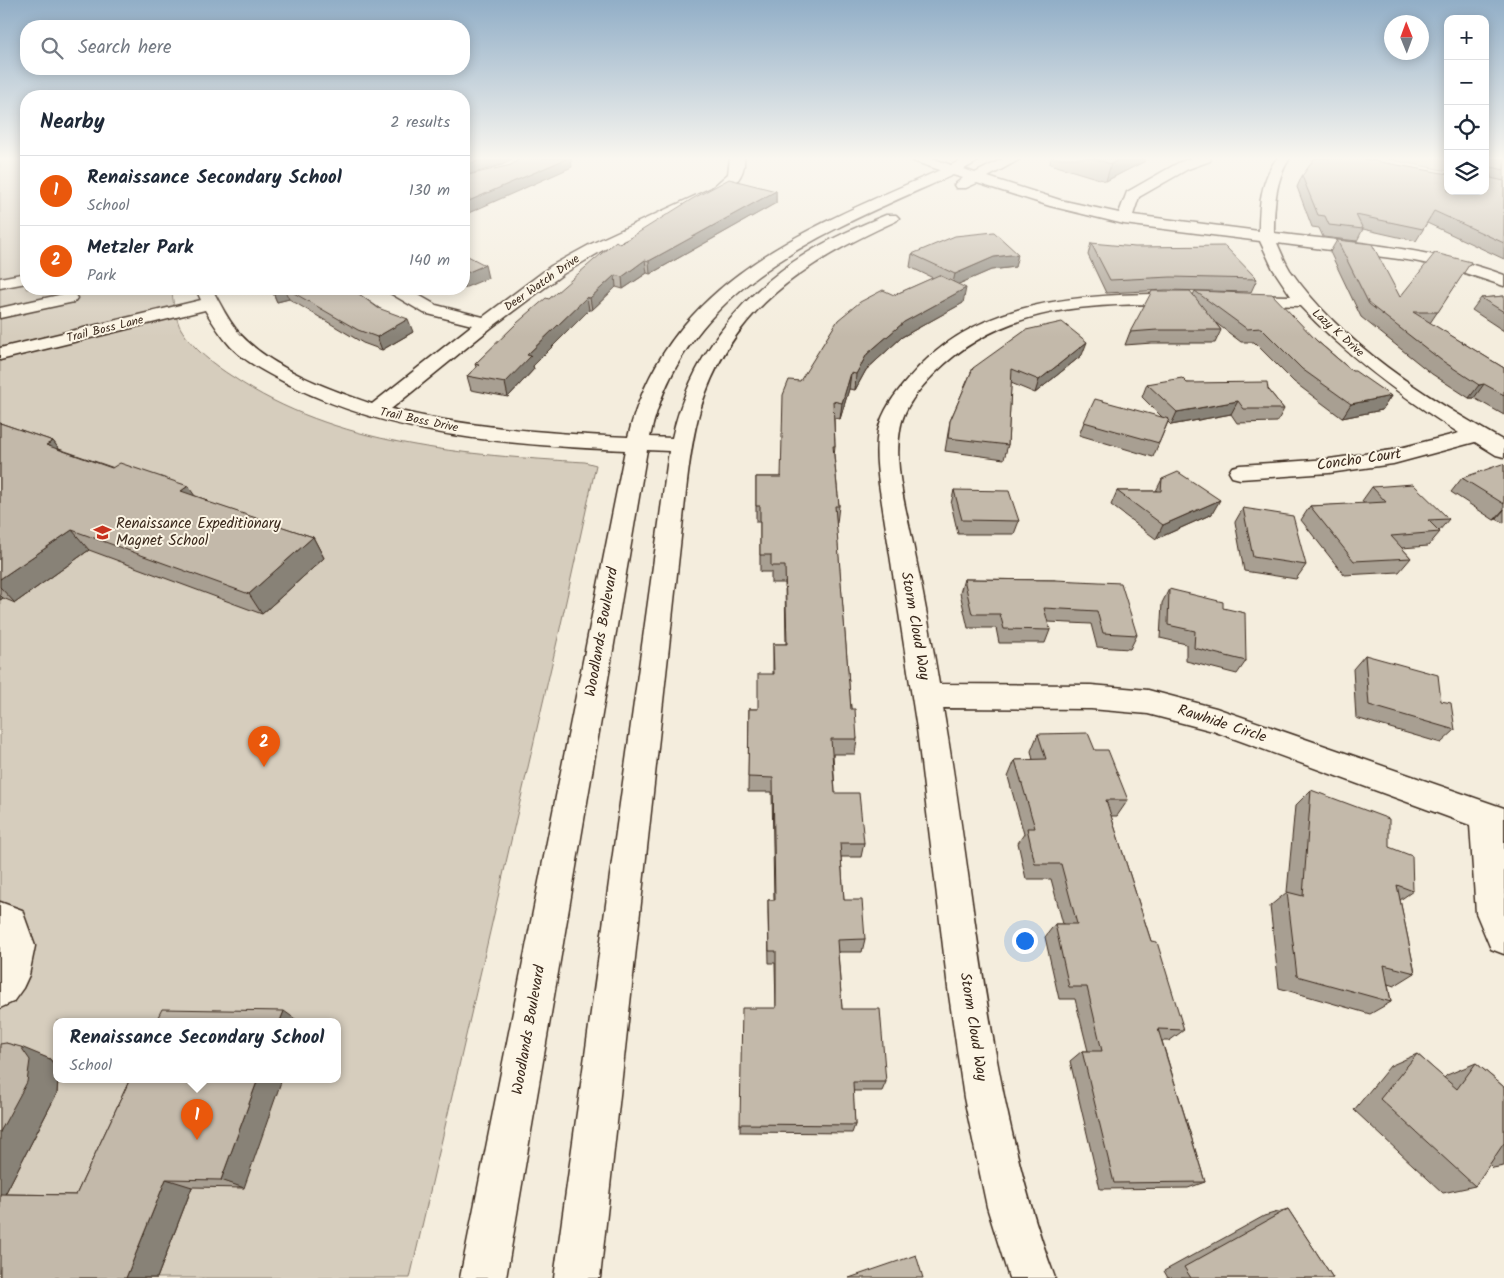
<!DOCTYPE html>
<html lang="en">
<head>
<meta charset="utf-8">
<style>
  :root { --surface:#fff; --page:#f2f2f3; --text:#1f2937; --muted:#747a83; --line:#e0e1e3; --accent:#ea580c }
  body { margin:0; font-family:Kalam,sans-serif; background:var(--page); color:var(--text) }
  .controls { position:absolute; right:15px; top:15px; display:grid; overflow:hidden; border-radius:10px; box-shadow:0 2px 12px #0003 }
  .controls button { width:45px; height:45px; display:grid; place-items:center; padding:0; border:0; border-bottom:1px solid var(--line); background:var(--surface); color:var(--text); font:25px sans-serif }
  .compass { position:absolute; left:1384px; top:15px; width:45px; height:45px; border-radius:50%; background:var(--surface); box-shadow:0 2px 12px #0003; rotate:359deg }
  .you { position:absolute; left:1024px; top:940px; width:18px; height:18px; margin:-12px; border:4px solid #fff; border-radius:50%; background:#1a73e8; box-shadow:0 0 0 8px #1a73e833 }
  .badge { display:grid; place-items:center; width:32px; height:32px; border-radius:50%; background:var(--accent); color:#fff; font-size:16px; font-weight:700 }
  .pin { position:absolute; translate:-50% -41px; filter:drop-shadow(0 1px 2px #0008) }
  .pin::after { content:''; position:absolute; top:26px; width:18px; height:15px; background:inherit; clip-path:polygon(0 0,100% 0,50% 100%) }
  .popup { position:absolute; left:53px; top:1018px; width:288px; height:65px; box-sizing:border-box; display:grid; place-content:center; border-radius:10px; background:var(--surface); filter:drop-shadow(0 1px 4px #0005); font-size:16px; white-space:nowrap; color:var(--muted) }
  .popup b { font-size:19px; color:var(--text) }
  .popup::after { content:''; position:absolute; left:50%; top:100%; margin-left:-10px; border:10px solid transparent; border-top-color:var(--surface) }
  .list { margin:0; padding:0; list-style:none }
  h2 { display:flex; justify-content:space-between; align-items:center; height:65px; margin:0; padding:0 20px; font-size:21px }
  h2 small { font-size:16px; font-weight:400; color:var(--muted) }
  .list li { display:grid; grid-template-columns:32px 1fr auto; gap:15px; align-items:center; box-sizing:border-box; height:70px; padding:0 20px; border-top:1px solid var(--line) }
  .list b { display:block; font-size:19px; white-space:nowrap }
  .list p { margin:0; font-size:16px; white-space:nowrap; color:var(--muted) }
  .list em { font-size:16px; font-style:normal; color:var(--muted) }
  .icon { flex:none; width:28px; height:28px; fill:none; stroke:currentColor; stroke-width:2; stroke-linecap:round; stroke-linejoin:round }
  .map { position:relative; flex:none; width:1504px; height:1278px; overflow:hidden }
  .search { position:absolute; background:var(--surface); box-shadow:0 2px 12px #0003; left:20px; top:20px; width:450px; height:55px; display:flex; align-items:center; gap:12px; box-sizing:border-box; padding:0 18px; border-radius:20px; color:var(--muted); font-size:19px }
  .panel { position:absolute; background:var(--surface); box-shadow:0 2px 12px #0003; left:20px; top:90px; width:450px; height:205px; border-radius:20px }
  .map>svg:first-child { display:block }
  .green { fill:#d6cdbd; stroke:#887c6e; fill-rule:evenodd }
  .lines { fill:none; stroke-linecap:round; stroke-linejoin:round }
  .minor-casing { stroke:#3b2a1e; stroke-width:3 }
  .minor { fill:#fcf5e5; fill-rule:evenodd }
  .wall { fill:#a89f92; stroke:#3b2a1e }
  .shaded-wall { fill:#888277; stroke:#3b2a1e }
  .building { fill:#c3b9aa; stroke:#3b2a1e }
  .labels { text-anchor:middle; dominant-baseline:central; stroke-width:4; stroke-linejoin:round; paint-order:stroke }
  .far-street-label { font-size:12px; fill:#3b2a1e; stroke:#fcf5e5 }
  .street-label { font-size:15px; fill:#3b2a1e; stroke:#fcf5e5 }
  .poi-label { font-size:15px; fill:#3b2a1e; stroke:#fcf5e5; text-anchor:start }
</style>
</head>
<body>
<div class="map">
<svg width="1504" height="1278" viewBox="0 0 1504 1278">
  <rect width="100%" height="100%" fill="#f4eddd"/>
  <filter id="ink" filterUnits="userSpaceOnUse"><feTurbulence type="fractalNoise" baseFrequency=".02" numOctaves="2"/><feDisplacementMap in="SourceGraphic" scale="10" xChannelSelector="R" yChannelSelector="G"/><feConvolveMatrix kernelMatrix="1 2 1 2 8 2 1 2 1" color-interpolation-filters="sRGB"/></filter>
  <g filter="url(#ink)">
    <g class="green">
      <path d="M0,158H26V289H172C172,298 176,321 181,329C193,349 214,365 233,377C335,446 466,455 585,462L596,465L559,633L410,1278H0ZM57,1021H337V1079H57Z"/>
      <polygon points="1383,158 1448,158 1448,171"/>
    </g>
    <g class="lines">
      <defs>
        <g id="minor">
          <path d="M730,158H744C746,177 732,188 717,197L603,250L563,274L492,327L391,409C469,428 548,433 628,437C666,281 808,228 940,170L913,161L912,158H932L951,165L966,158H984L964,169L975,173L1004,158H1022L988,177L1060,200L1119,213L1127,192L1178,163L1191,158H1211L1210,161L1188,169L1139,197L1133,215L1259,231C1259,205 1261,180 1277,158H1290C1275,180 1274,207 1274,233C1352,242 1430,248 1504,275V286L1453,269L1414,261L1277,243C1281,252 1285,262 1290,270C1342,345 1426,397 1504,441V457L1496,455L1475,442L1393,464L1329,473L1240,479L1232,477L1229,472L1232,467L1240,465L1329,459L1392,450L1459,433C1401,396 1347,356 1300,306L1235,304L1232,300L1235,296L1241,295L1291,296L1273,269L1260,241L1124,224L1050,206L977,183L966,188H956L954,185L963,178L953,175C825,232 683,285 650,437L672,438C689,360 739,295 807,253C832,238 859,226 886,215H896L899,218L896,221C804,263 731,308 700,410C693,434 690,458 687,482L600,1278H554L669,451L647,450L506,1278H460L625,450C512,445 395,437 292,386C271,375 248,364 231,347C221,336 213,323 205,310L0,360V348L201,300L196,289H212C221,305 228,321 240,334C272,369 329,389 372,404L472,325L424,313L390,293L388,289H408L436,305L483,317L551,266L591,244L712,188L728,174Z"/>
          <polygon points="26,273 26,283 0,288 0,278"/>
          <polygon points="68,293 74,294 77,298 74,302 0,318 0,308"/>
          <path d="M1151,294L1192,295L1195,299L1192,303L1186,304C1093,304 1005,303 935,373C919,389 903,408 900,430C893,471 908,514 915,554C924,597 932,641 939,684L1091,685L1148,690L1216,708L1504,808V954L1491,949L1476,913L1470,825L1213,731L1148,714L1091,709L943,708C976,898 987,1096 1055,1278H1009L987,1207L964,1098L948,988L917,729L879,484C877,467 875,449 878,431C882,411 895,394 908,379C970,305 1061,296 1151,294Z"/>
          <polygon points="0,902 22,910 35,946 29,975 23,988 13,1002 0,1008"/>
        </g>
      </defs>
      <use href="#minor" class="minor-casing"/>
      <use href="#minor" class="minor"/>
    </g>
    <g class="wall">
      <polygon points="1051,158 1146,158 1145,161 1106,181 1050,164"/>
      <polygon points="1485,158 1504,158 1504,259 1427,223 1416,241 1363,229 1357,241 1323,237 1319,228 1312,227 1297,187 1302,176 1448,191"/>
      <polygon points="776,191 776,203 650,274 647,273 623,289 616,287 592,310 589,310 533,366 534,369 508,397 471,390 467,376 476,367 475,364 549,299 620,244"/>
      <polygon points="1337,240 1400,297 1471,262 1430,323 1504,368 1504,415 1474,398 1469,398 1432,374 1361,317 1330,252"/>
      <polygon points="1091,243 1257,279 1251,292 1166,290 1106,293 1088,255"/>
      <polygon points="912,254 1018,254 1015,267 991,270 958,284 963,303 902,337 866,370 855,390 849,389 840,419 834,418 835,446 834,455 839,506 837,523 836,523 851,709 857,739 855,754 833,754 835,793 864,843 861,857 841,857 844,900 865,939 862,952 838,952 842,1009 886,1082 882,1091 853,1091 855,1125 852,1133 740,1132 740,1124 776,1008 775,963 769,963 768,913 768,900 774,900 772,792 748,792 749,709 758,709 773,674 773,644 786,644 785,583 771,583 771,572 760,572 760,522 756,522 756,477 781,477 800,381 894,295 933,278 910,267"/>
      <polygon points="271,289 352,289 413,332 382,350 363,343 289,299 277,302"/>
      <polygon points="1195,291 1317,341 1352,371 1391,396 1382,410 1342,418 1294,382 1254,342 1241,342 1216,323 1221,330 1215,343 1152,343 1125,345 1130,332 1193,295"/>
      <polygon points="1504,296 1504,331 1472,310 1481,298"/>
      <polygon points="1082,355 1035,393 1011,383 1008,445 1004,459 945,451 950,421 973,368"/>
      <polygon points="1187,383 1268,389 1284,409 1277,422 1237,423 1231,414 1171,425 1168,422 1153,457 1079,435 1084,422 1163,418 1142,397 1147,384"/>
      <polygon points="0,423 53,441 59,449 207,500 209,503 313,537 324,558 262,614 89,550 15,603 3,598 0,600"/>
      <polygon points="1504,465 1504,523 1496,519 1494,520 1451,492 1462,478"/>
      <polygon points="1162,479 1212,514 1156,539 1111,505 1117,491 1156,491"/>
      <polygon points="1372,487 1449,519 1439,531 1440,532 1428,546 1402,548 1411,558 1399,572 1344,575 1301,520 1310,506 1364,504 1362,501"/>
      <polygon points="954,490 1019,521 1014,534 958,534 951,504"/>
      <polygon points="1243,508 1306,565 1296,579 1244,571 1235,522"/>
      <polygon points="964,579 1055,580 1137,635 1130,649 1097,647 1091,624 1048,622 1050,630 1045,643 999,643 996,628 968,628 960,593"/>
      <polygon points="1169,589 1223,608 1246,661 1237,674 1186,661 1186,644 1160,638 1162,603"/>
      <polygon points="1365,655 1441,701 1455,730 1441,743 1356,718 1353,669"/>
      <polygon points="1038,734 1095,750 1128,800 1117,816 1111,816 1151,941 1184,1030 1169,1041 1162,1041 1205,1182 1188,1188 1100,1189 1070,1061 1082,1051 1088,1051 1075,999 1059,999 1045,937 1055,924 1063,924 1051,879 1026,879 1018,843 1024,834 1008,777 1015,760 1033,760 1031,751"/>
      <polygon points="1311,790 1389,847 1413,891 1400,900 1415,973 1394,986 1388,984 1391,1002 1370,1014 1279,988 1270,906 1287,892 1295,806"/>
      <polygon points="6,1043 50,1059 57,1069 57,1079 58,1079 57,1093 5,1194 76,1195 130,1079 244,1188 192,1187 157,1278 0,1278"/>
      <polygon points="1417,1054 1444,1078 1447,1075 1476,1063 1504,1087 1504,1166 1493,1168 1489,1164 1475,1186 1443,1193 1354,1110 1390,1066"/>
      <polygon points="1288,1209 1333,1278 1168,1278 1164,1271 1264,1216"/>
    </g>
    <g class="shaded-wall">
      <polygon points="489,158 516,158 502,165 464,176 464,165"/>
      <polygon points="568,158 571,158 572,167 464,215 464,203"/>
      <polygon points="1122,158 1146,158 1145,161 1106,181 1111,164"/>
      <polygon points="776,191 776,203 650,274 649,261"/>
      <polygon points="1018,254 1015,267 991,270 952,287 955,274 994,257"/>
      <polygon points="645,260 647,273 623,289 622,277"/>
      <polygon points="485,265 488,278 464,288 464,274"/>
      <polygon points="615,275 616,287 592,310 590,298"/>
      <polygon points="966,288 963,303 902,337 866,370 855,390 856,374 867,354 904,322"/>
      <polygon points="272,289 284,289 289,299 277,302"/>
      <polygon points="587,297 589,310 533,366 534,369 508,397 505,383 527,355"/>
      <polygon points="408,319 413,332 382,350 377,337"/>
      <polygon points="1087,342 1082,355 1035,393 1039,380"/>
      <polygon points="851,373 849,389 840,419 842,403"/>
      <polygon points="1484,384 1474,398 1469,398 1479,385"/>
      <polygon points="1391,396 1382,410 1342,418 1351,404"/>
      <polygon points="1238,401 1231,414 1171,425 1177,412"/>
      <polygon points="53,441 68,461 46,445"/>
      <polygon points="188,486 202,506 181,491"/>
      <polygon points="1220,500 1212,514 1156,539 1163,525"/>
      <polygon points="1504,509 1504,510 1496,519 1494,520"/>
      <polygon points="72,530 89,550 15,603 0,587 0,579"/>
      <polygon points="313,537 324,558 262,614 249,594"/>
      <polygon points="0,595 3,598 0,600"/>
      <polygon points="284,1011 298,1021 280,1021"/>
      <polygon points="21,1047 50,1059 57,1069 57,1079 58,1079 57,1093 2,1200 0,1200 0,1132"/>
      <polygon points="258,1079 282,1079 244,1188 221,1180"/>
      <polygon points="166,1179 192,1187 157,1278 126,1278"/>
    </g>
    <g class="building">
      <polygon points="464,158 489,158 464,165"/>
      <polygon points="521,158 568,158 464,203 464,176 511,165"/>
      <polygon points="1091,158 1122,158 1111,164"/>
      <polygon points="1315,158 1358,158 1448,174 1448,191 1485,191 1485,158 1504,158 1504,170 1492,167 1490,169 1491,178 1504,181 1504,243 1434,211 1423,229 1356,215 1363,229 1329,225 1325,216 1318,215 1302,176"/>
      <polygon points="729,179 776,191 649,261 645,260 622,277 615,275 590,298 587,297 527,355 531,356 505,383 467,376 479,365 475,364 517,323 546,298 549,299 616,241 620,244 692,199"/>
      <polygon points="994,232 1018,254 994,257 955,274 912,254 955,236"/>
      <polygon points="1337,240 1372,244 1400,297 1435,253 1471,262 1438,312 1413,312 1504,368 1504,395 1484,384 1479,385 1441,360 1369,304"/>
      <polygon points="1091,243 1135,247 1225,246 1257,279 1171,277 1110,280"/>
      <polygon points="464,254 485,265 464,274"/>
      <polygon points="939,275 966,288 904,322 867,354 856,374 851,373 842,403 833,401 835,446 833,446 839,506 835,506 851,709 855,709 857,739 831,739 835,793 859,793 864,843 840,843 844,900 862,900 865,939 837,940 842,1009 880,1009 886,1082 853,1082 855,1125 740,1124 742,1008 776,1008 776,951 769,951 768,900 775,900 773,778 748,777 749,709 758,709 758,674 774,674 773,644 787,644 785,566 771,566 771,555 760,555 760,506 756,506 756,477 781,477 783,395 789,380 800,381 838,320 860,302 883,290 894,295"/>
      <polygon points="287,289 352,289 378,308 408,319 377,337 358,330"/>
      <polygon points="1152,291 1190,291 1221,330 1157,330 1130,332"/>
      <polygon points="1195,291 1272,294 1317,341 1352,371 1355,371 1391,396 1351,404 1302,369 1261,328 1247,329"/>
      <polygon points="1504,296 1504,312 1481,298"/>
      <polygon points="1062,322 1087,342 1039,380 1012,369 1008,445 948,438 950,421 973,368 1026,330"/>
      <polygon points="1182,378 1187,383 1267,382 1268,389 1284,409 1244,409 1238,401 1177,412 1147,384"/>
      <polygon points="1095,399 1169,419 1159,443 1084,422"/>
      <polygon points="0,423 53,441 46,445 112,468 120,463 188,486 181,491 207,500 205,501 313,537 249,594 72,530 0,579"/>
      <polygon points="1502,464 1504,465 1504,504 1462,478"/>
      <polygon points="1178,472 1220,500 1163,525 1117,491 1161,491 1162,479"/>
      <polygon points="1413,484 1449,519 1428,520 1440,532 1391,536 1411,558 1354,561 1310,506 1386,502 1372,487"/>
      <polygon points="954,490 1009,491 1019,521 962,520"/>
      <polygon points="1243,508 1293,516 1306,565 1253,557"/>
      <polygon points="964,579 1055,580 1121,583 1137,635 1103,633 1097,611 1044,608 1050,630 1004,629 1000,614 972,614"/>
      <polygon points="1169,589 1223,602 1223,608 1245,613 1246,661 1194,648 1195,631 1168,625"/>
      <polygon points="1365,655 1438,675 1441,701 1451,703 1455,730 1369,705"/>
      <polygon points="1088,733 1095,750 1108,750 1128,800 1106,800 1151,941 1157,942 1184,1030 1158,1029 1205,1182 1114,1183 1082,1051 1102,1051 1087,987 1069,987 1055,924 1077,924 1061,864 1035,864 1027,828 1035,828 1015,760 1046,759 1038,734"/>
      <polygon points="1311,790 1389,819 1389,847 1412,856 1413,891 1397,885 1415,973 1384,965 1391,1002 1297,976 1287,892 1303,896"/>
      <polygon points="162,1009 284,1011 280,1021 156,1021"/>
      <polygon points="6,1043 21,1047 30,1060 27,1082 0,1132 0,1044"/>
      <polygon points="1417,1054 1457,1089 1476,1063 1504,1087 1504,1143 1475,1186 1380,1099"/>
      <polygon points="130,1079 258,1079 221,1180 166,1179 126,1278 0,1278 0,1194 76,1195"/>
      <polygon points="1288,1209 1333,1278 1191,1278 1184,1267"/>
      <polygon points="916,1255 923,1278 849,1278"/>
    </g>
  </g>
  <linearGradient id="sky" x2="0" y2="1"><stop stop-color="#91aec7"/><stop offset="0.47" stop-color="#faf7f0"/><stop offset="1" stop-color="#faf7f0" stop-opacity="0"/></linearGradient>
  <rect width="1504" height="337" fill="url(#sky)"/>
  <defs>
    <symbol id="school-bare" viewBox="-9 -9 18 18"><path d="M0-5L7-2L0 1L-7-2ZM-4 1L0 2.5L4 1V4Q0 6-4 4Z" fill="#c8321e" stroke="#fcf5e5" stroke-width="2.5" paint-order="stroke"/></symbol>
  </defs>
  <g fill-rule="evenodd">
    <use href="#school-bare" x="90" y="520" width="25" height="25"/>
  </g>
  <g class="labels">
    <g class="far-street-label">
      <text transform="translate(542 283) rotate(-35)">Deer Watch Drive</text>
      <text transform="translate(105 329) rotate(-14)">Trail Boss Lane</text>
      <text transform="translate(1338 333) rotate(42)">Lazy K Drive</text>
      <text transform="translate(419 420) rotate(12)">Trail Boss Drive</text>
    </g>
    <g class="street-label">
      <text transform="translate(1359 460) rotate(-8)">Concho Court</text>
      <text transform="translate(915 626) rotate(80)">Storm Cloud Way</text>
      <text transform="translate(602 632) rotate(-80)">Woodlands Boulevard</text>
      <text transform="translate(1222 724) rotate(18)">Rawhide Circle</text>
      <text transform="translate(973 1027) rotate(81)">Storm Cloud Way</text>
      <text transform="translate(529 1030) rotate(-80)">Woodlands Boulevard</text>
    </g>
    <g class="poi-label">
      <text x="116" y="524">Renaissance Expeditionary<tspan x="116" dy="17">Magnet School</tspan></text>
    </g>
  </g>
</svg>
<div class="controls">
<button>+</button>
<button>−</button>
<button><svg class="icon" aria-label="locate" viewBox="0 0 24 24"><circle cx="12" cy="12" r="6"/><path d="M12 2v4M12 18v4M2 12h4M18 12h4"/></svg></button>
<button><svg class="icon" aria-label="layers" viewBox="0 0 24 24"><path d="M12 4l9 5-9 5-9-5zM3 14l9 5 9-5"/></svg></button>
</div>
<svg class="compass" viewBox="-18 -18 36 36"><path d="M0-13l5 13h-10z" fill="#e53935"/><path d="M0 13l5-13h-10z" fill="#747a83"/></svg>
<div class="you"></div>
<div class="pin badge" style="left:197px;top:1140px">1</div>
<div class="popup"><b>Renaissance Secondary School</b>School</div>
<div class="pin badge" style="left:264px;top:767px">2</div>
<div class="search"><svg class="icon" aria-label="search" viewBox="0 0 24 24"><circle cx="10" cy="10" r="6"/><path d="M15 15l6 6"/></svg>Search here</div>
<section class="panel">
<h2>Nearby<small>2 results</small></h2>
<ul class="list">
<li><span class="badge">1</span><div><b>Renaissance Secondary School</b><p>School</p></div><em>130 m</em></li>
<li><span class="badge">2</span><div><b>Metzler Park</b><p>Park</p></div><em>140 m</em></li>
</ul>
</section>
</div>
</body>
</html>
